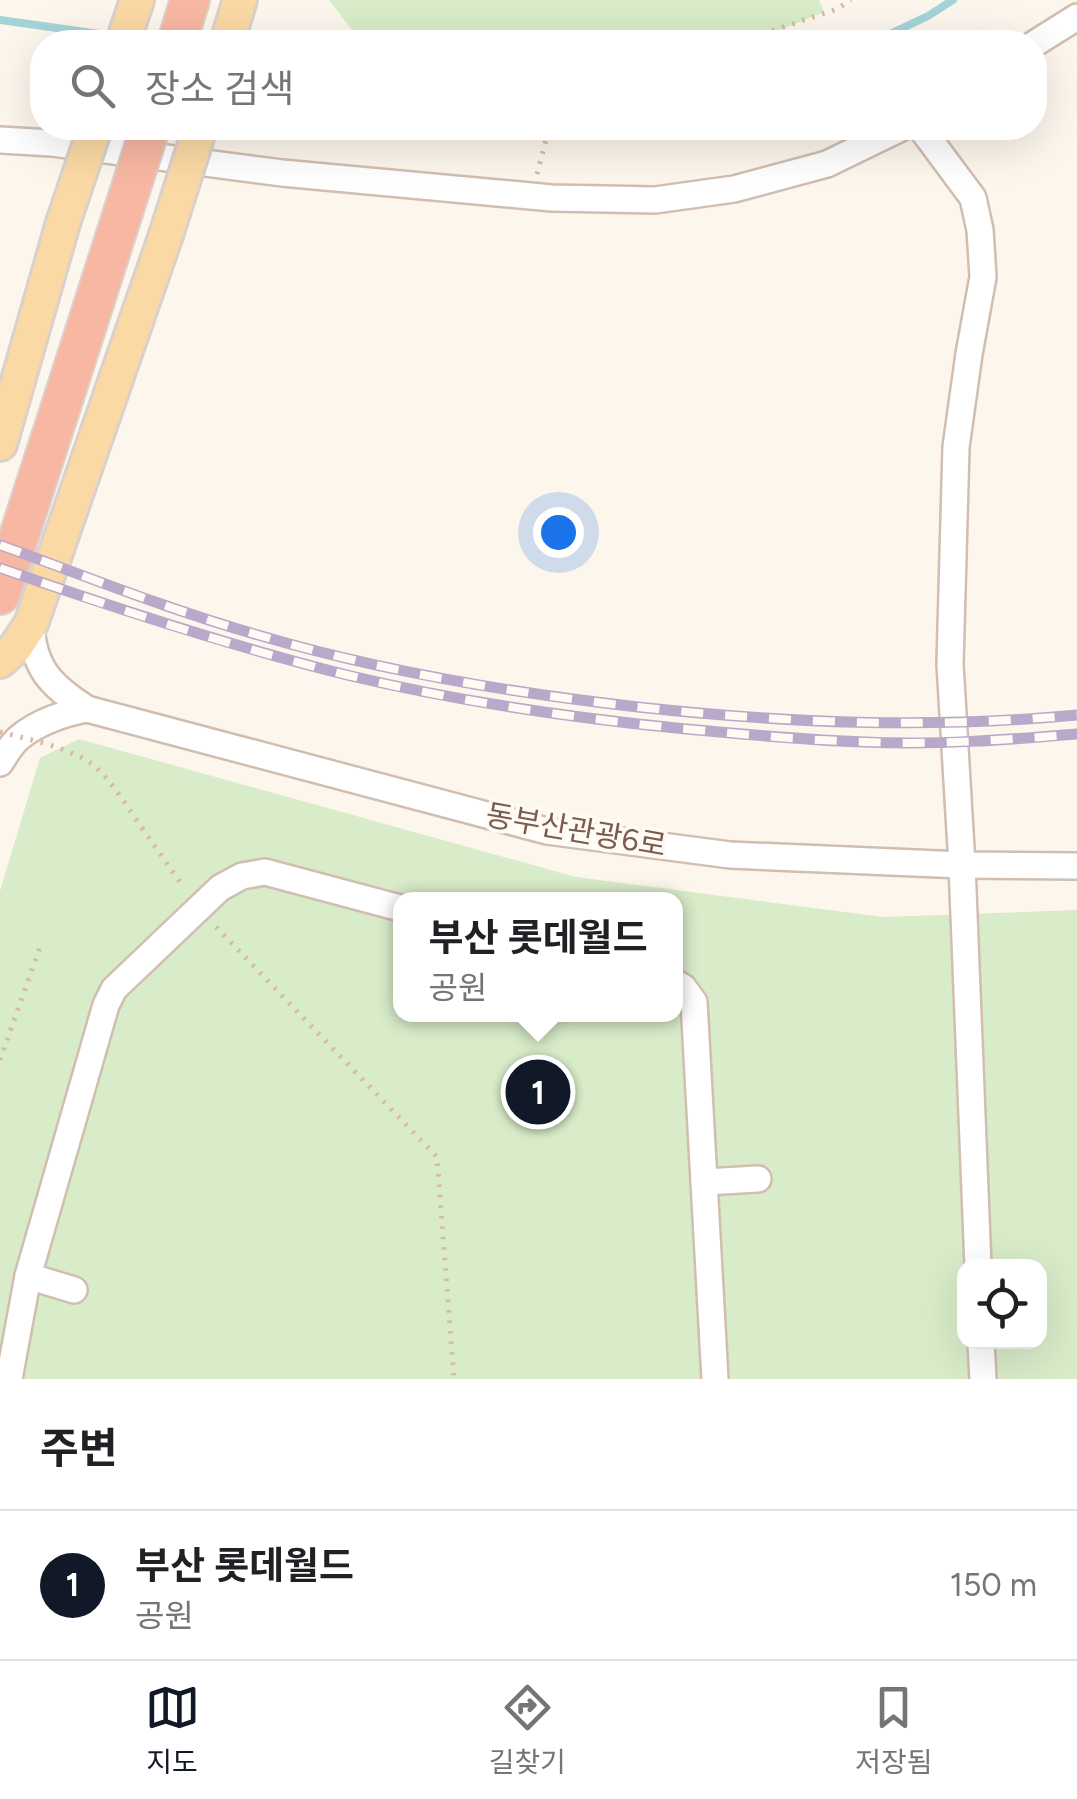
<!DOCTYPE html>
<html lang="ko">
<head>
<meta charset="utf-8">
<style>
  :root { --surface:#fff; --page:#f2f2f2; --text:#202124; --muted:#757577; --line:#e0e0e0; --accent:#111827 }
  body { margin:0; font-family:Figtree,"Noto Sans KR",sans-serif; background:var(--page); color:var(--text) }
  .controls { position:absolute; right:30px; bottom:30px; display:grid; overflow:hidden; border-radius:20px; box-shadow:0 10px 40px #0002 }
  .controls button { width:90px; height:90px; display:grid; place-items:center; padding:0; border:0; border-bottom:2px solid var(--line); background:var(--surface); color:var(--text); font:50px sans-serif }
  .you { position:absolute; left:558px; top:532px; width:35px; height:35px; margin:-25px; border:8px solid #fff; border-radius:50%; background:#1a73e8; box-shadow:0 0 0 15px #1a73e833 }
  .badge { display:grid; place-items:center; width:65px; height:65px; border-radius:50%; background:var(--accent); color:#fff; font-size:32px; font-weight:700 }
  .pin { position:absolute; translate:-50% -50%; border:5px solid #fff; box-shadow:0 2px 10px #0006 }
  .popup { position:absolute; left:393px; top:892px; width:290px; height:130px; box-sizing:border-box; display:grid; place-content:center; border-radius:20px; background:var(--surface); filter:drop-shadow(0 2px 8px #0005); font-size:32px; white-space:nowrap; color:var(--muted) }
  .popup b { font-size:38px; color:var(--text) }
  .popup::after { content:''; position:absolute; left:50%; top:100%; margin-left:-20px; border:20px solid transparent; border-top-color:var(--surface) }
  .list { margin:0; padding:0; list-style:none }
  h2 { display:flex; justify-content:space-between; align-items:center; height:130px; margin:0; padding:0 40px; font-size:42px }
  h2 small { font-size:32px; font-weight:400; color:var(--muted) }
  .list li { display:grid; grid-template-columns:65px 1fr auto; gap:30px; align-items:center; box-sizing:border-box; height:150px; padding:0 40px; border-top:2px solid var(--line) }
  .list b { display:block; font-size:38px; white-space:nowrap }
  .list p { margin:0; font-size:32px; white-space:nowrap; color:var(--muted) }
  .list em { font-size:32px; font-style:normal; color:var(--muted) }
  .icon { flex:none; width:55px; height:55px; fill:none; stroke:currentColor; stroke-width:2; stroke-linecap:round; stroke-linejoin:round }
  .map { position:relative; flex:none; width:1077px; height:1379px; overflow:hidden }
  .search { position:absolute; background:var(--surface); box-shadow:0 10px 40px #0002; left:30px; right:30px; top:30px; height:110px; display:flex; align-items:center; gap:25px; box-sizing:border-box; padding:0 35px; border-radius:40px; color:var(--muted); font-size:38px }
  .sheet { height:280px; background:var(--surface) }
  nav { display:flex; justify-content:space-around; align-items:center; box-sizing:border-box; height:140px; border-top:2px solid var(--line); background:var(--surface); font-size:28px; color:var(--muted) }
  nav a { display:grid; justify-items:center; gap:5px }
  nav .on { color:var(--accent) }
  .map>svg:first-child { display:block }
  .green { fill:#d8ecc9; fill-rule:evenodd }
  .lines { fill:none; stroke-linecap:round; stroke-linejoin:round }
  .stream { stroke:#a5d3da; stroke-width:8 }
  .minor-casing { stroke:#d1beb0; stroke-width:30 }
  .major-casing { stroke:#dad1cd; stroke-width:38 }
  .highway-casing { stroke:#dad1cd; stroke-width:42 }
  .path { stroke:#d9b8a5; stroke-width:5; stroke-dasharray:2.5 8; stroke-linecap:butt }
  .minor { stroke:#fff; stroke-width:25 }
  .major { stroke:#fbd9a5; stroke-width:32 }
  .highway { stroke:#f7b7a3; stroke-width:38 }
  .rail-casing { stroke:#b9a8c9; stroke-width:11 }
  .rail { stroke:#fffaf3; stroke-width:8; stroke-dasharray:22; stroke-linecap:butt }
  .major-bridge-casing { stroke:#dad1cd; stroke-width:38; stroke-linecap:butt }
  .highway-bridge-casing { stroke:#dad1cd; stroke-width:42; stroke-linecap:butt }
  .path-bridge { stroke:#d9b8a5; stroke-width:5; stroke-dasharray:2.5 8; stroke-linecap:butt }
  .major-bridge { stroke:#fbd9a5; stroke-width:32 }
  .highway-bridge { stroke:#f7b7a3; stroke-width:38 }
  .labels { text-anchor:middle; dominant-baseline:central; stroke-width:8; stroke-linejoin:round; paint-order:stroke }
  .street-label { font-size:30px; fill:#7a5c4d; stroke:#fffaf3 }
</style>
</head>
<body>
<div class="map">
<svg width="1077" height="1379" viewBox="0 0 1077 1379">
  <rect width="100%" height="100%" fill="#fdf6ec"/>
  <g class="green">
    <polygon points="329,0 819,0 824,12 751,42 370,42 359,39"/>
    <path d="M79,739L576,877L883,917L1077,910V1379H0V891L40,758ZM400,900H676V1014H400ZM964,1266H1040V1342H964Z"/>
  </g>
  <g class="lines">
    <g class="stream">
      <polyline points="0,20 114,36"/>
      <polyline points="133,38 164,42"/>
      <polyline points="873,42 928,16 953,0"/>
    </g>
    <defs>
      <g id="minor">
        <polyline points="1034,44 1077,17"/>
        <polyline points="921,128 973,198 980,230 983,277 969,354 956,447 950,664 962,865 978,1266"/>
        <polyline points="0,140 52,143 282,173 552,198 655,200 734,189 827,164 901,128"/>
        <path d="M31,624C33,668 51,686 87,709L547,831L730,855L962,865L1077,866"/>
        <path d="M0,763C6,754 11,744 20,737C38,722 65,713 87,709"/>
        <polyline points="676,983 683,987 694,1002 715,1379"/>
        <polyline points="704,1182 758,1179"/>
        <polyline points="28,1276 74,1290"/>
        <polyline points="981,1342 983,1379"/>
        <polyline points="9,1379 28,1276 106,1005 114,989 220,888 242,876 265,872 400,908"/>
      </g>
      <g id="major">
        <polyline points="123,42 137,0"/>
        <polyline points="227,42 240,0"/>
        <polyline points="0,444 63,223"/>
        <polyline points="0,661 15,648 31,624 166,235"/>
      </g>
      <g id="highway">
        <polyline points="177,42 190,0"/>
        <polyline points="0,595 64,397"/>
      </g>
    </defs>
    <use href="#minor" class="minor-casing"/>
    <use href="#major" class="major-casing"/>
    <use href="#highway" class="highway-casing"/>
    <g class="path">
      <polyline points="570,42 571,38 583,42"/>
      <polyline points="711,42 742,41 837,9 851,0"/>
      <polyline points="537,174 549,128"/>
      <polyline points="142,828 184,888"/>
      <polyline points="216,927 437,1157 454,1379"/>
      <polyline points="0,1060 40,947"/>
    </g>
    <use href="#minor" class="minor"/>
    <use href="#major" class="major"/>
    <use href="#highway" class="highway"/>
    <defs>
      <g id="rail">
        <path d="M0,545C85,576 170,610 258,635C380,671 512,693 638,707C787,723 928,729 1077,715"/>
        <path d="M0,568C114,608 230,646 347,675C455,701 566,717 676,728C739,734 802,740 865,742C935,745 1007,740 1077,734"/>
      </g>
    </defs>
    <use href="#rail" class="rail-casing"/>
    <use href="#rail" class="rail"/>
    <defs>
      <g id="major-bridge">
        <polyline points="63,223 95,128"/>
        <polyline points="166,235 200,128"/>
      </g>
      <polyline id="highway-bridge" points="64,397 150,128"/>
    </defs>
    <use href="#major-bridge" class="major-bridge-casing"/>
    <use href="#highway-bridge" class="highway-bridge-casing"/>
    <path class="path-bridge" d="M0,732C28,739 68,747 92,764C112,780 127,807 142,828"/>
    <use href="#major-bridge" class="major-bridge"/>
    <use href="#highway-bridge" class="highway-bridge"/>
  </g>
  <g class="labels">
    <g class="street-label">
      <text transform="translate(576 830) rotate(10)">동부산관광6로</text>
    </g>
  </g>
</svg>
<div class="controls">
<button><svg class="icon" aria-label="locate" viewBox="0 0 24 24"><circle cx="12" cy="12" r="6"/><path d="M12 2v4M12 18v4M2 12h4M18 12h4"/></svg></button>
</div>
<div class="you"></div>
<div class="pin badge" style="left:538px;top:1092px">1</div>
<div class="popup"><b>부산 롯데월드</b>공원</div>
<div class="search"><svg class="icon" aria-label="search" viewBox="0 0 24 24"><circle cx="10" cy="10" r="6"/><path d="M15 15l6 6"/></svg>장소 검색</div>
</div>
<section class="sheet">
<h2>주변<small></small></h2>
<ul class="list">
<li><span class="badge">1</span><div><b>부산 롯데월드</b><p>공원</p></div><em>150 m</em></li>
</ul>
</section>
<nav>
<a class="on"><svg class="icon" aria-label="map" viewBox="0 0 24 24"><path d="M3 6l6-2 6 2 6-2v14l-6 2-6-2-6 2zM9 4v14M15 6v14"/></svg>지도</a>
<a><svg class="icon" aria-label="directions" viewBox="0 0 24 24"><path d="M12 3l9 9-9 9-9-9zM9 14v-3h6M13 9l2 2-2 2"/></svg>길찾기</a>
<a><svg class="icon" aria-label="saved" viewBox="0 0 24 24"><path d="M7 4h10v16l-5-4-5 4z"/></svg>저장됨</a>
</nav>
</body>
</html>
